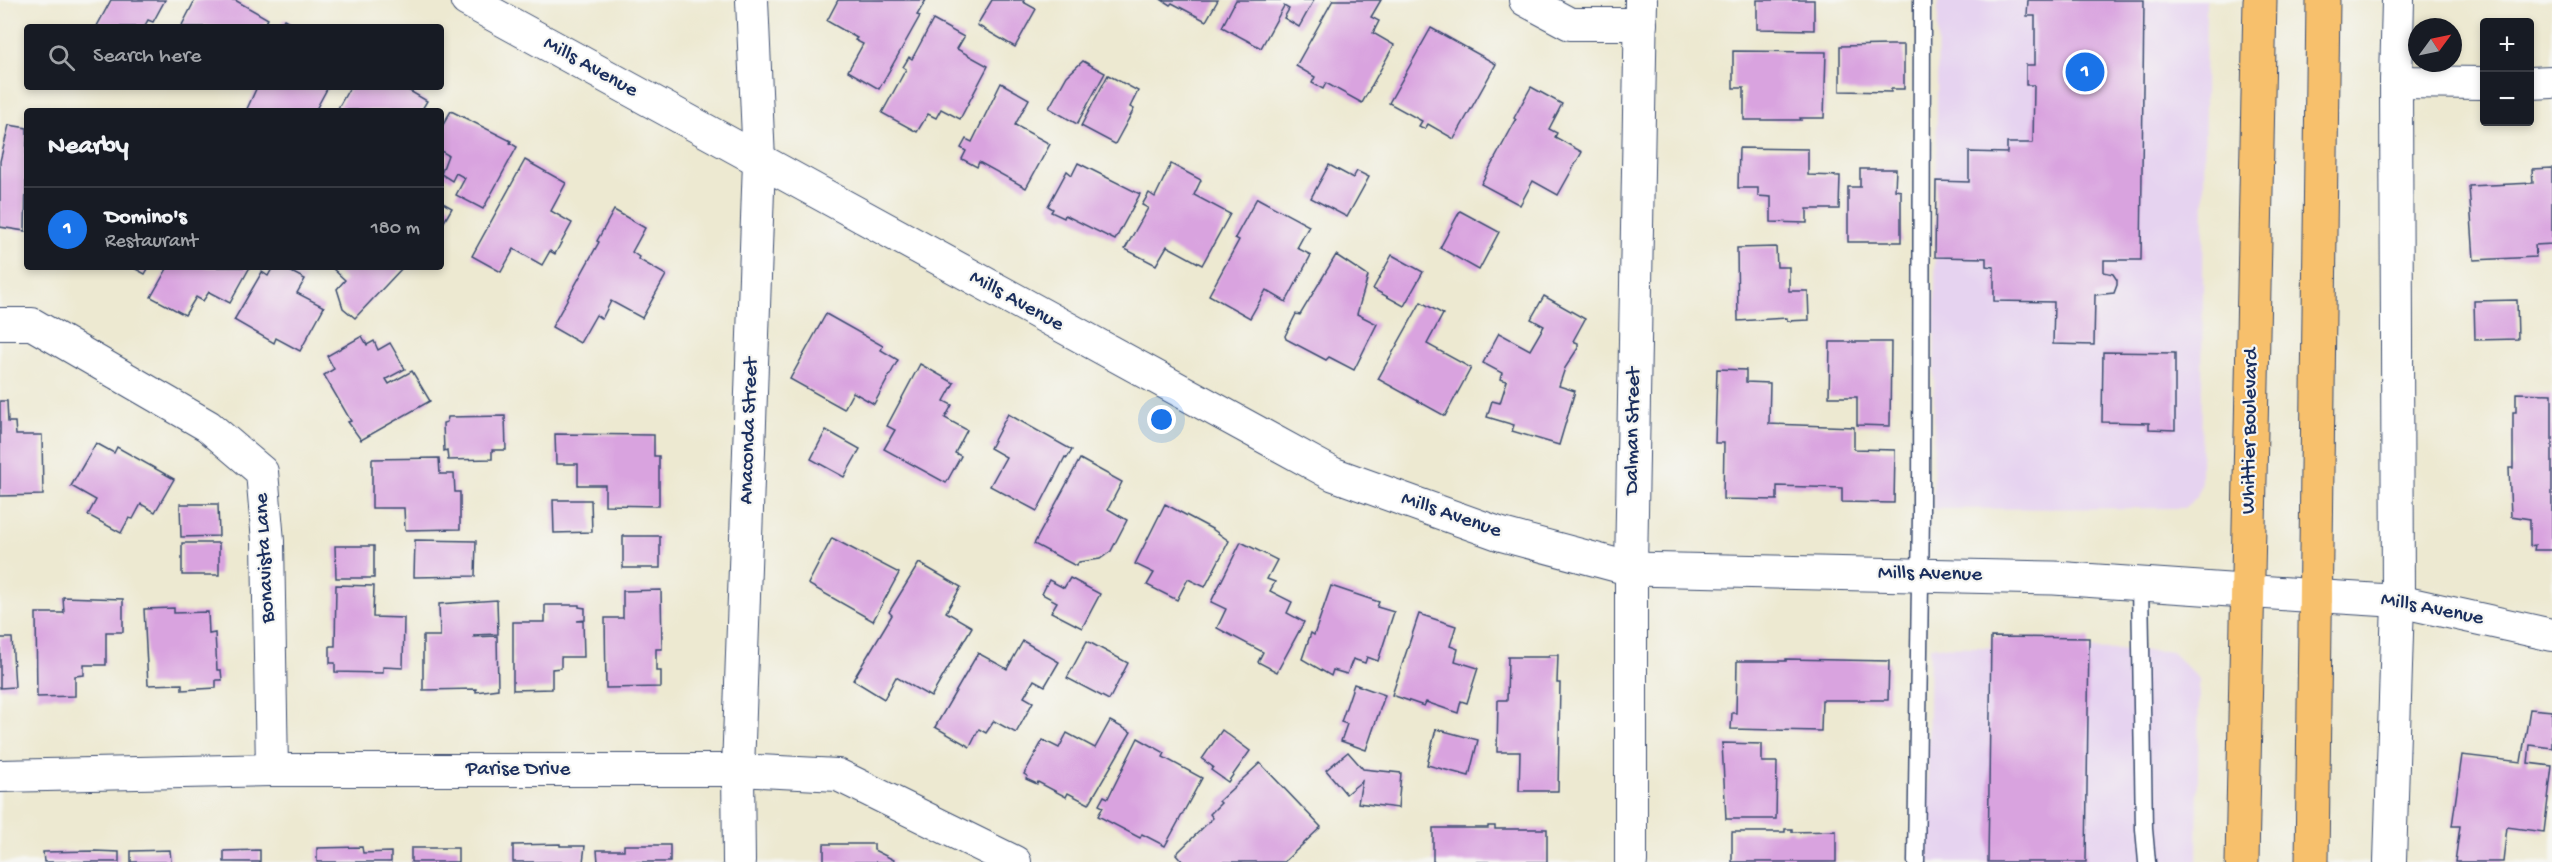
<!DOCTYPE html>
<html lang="en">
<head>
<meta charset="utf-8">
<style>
  :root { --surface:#171b24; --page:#242831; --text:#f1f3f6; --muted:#9ea1a6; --line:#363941; --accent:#1a73e8 }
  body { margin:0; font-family:"Gochi Hand",sans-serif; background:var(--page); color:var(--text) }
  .controls { position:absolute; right:18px; top:18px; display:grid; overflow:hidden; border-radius:6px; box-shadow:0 3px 9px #0003 }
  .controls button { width:54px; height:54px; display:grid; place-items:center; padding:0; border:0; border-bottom:2px solid var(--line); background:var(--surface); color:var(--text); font:30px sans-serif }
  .compass { position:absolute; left:2408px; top:18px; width:54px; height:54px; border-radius:50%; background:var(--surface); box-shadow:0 3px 9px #0003; rotate:57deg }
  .you { position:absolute; left:1162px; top:420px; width:21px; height:21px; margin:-15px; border:4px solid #fff; border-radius:50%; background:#1a73e8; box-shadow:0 0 0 9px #1a73e833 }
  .badge { display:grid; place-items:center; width:39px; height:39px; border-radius:50%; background:var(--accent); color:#fff; font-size:20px; font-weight:700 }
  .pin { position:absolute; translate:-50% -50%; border:3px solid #fff; box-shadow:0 2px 6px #0006 }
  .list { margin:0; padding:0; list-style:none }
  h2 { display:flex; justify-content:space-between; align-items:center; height:78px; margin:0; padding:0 24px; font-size:26px }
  h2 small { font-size:20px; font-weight:400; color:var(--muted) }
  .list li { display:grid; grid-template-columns:39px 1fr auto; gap:18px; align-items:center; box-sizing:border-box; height:84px; padding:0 24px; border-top:2px solid var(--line) }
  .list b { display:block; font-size:22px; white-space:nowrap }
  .list p { margin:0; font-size:20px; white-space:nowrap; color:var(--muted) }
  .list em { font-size:20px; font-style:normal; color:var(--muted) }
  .icon { flex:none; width:33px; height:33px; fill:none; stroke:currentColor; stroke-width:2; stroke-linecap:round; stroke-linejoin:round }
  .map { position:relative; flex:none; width:2552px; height:862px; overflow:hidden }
  .search { position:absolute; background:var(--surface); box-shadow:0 3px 9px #0003; left:24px; top:24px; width:420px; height:66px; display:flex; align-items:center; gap:15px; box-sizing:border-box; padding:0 21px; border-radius:6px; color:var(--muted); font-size:22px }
  .panel { position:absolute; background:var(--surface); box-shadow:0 3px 9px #0003; left:24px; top:108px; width:420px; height:162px; border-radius:6px }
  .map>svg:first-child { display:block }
  .built { fill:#e6d3f0 }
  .building { fill:#d9a3df }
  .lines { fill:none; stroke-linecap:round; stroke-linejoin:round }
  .service-casing { stroke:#3a4b6f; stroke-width:19 }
  .minor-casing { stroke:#3a4b6f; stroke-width:34 }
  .tertiary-casing { stroke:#3a4b6f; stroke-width:35 }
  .primary-casing { stroke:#3a4b6f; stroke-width:35 }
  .service { stroke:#fff; stroke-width:16 }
  .minor { stroke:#fff; stroke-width:32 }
  .tertiary { stroke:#fff; stroke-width:33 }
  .primary { stroke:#f7c06c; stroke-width:33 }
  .labels { text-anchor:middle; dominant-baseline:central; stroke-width:4.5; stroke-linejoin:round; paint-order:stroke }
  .street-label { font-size:21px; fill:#1b2f5e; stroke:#f6f6f2 }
</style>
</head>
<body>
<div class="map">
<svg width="2552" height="862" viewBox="0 0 2552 862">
  <rect width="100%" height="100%" fill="#f6f6f2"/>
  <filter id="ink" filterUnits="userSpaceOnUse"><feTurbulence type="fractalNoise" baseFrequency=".0167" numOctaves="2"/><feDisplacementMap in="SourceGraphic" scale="12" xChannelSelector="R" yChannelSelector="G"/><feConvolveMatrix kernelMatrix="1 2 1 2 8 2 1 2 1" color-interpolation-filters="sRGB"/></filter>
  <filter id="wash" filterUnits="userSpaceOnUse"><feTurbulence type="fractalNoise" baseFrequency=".008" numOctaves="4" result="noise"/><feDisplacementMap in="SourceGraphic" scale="24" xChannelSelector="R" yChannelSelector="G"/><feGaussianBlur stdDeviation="1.35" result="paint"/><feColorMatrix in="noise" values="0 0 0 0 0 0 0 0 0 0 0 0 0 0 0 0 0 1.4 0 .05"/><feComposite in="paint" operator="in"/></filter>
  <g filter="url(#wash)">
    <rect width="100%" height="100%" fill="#ede9d1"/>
    <g class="built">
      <polygon points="1938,0 2206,0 2201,481 2197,497 2184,508 1933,509"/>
      <polygon points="1930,646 2171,651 2199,679 2197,862 1926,862"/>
    </g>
    <g id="blocks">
      <g class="building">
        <polygon points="111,0 165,0 153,22 148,20 144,27 99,27 97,26"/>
        <polygon points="195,0 235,0 268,19 263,27 181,27"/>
        <polygon points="838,0 926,0 917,15 920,16 879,89 848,71 863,44 855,40 857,38 827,21"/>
        <polygon points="992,0 1024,0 1023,2 1036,9 1015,47 977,25"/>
        <polygon points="1162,0 1218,0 1206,21 1172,3 1170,5"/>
        <polygon points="1236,0 1314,0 1299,27 1284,18 1289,9 1284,6 1261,48 1222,27"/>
        <polygon points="1333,0 1381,0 1371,17 1379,21 1373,33 1394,45 1362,103 1326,83 1323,89 1312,83 1315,77 1296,66"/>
        <polygon points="1757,0 1814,0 1814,30 1757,29"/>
        <polygon points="2028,0 2144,0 2141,260 2104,260 2104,272 2113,274 2117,280 2117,285 2114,293 2095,295 2094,345 2053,344 2054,302 1994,301 1994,267 1986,266 1986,258 1935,257 1936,181 1969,182 1969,152 2007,153 2007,143 2033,143 2034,85 2026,85 2026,65 2035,65 2035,16 2027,16"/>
        <polygon points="284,19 298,27 280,27"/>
        <polygon points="933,20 964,37 957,49 988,66 960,119 941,109 936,118 928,114 917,132 882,113 906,69 903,67 909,57 912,59"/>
        <polygon points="1431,28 1496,64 1454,139 1428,124 1425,129 1419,126 1422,121 1389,103"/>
        <polygon points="1890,45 1904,45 1904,89 1891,89 1891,92 1840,91 1840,46"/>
        <polygon points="1733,51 1826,52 1824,118 1800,118 1801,120 1744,120 1744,88 1733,88"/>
        <polygon points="1083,61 1105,73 1077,124 1049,108 1067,76"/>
        <polygon points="1108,75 1138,91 1130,107 1134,109 1115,144 1081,126"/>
        <polygon points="1001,83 1029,99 1015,125 1050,144 1026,188 979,162 977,167 962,159 966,151 961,148 966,139 972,142"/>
        <polygon points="257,87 328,87 315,111 246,111"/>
        <polygon points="350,87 403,87 427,101 421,111 337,110"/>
        <polygon points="1531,87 1562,104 1549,129 1557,133 1555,137 1582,152 1558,195 1533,181 1520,205 1481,184 1516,120 1514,118"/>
        <polygon points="451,111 511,141 510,143 517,147 483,209 456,195 465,178 456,173 452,181 441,174 448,155 441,151 441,128"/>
        <polygon points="9,125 27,128 25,231 0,227 0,161"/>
        <polygon points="1739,148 1808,149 1808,175 1840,176 1839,209 1807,209 1807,223 1771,222 1771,197 1758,196 1758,188 1738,188"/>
        <polygon points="525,160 566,183 551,211 572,223 555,254 550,251 542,265 514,249 501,272 472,256"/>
        <polygon points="1078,163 1140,194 1115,240 1065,215 1064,218 1051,212 1053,209 1048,206 1067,171 1072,175"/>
        <polygon points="1171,164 1201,180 1194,195 1230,214 1202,265 1167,246 1156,265 1125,249 1148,208 1142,205 1149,193 1155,197"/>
        <polygon points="1329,165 1353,178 1357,171 1369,177 1347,217 1311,198"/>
        <polygon points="2552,168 2552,244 2535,245 2536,257 2474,260 2469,186 2533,183 2532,169"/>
        <polygon points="1860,169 1896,169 1895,190 1901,191 1901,242 1848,242 1848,187 1860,187"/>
        <polygon points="1257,198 1309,226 1297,248 1311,255 1286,302 1266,290 1250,318 1209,295 1239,240 1235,238"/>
        <polygon points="441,202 452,208 441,227"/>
        <polygon points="614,210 645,228 632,252 639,257 638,259 666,275 642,318 611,301 602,319 596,315 580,343 552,327 599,242 597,241"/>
        <polygon points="1460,211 1499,232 1479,270 1440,248"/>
        <polygon points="1776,247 1777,267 1789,267 1789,291 1808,291 1809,320 1787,321 1787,318 1738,321 1737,248"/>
        <polygon points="1336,255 1368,276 1357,314 1377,324 1354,370 1329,357 1326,360 1286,339 1285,336 1296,314 1300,315"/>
        <polygon points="1392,255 1423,272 1404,306 1373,289"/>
        <polygon points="132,267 149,267 145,274"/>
        <polygon points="168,267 250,267 230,303 209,292 203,301 196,297 185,315 151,297"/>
        <polygon points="273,267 282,267 305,279 297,293 324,307 300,351 276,338 274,343 234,320 262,272 268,276"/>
        <polygon points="331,267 403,267 355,318 343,308 337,289 345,280"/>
        <polygon points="1544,296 1585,319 1573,341 1578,343 1578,348 1565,368 1559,386 1575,391 1559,445 1512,431 1514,425 1487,417 1492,401 1500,403 1507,381 1500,379 1502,373 1483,363 1499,333 1530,350 1544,326 1531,319"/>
        <polygon points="2517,300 2518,339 2475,340 2474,301"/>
        <polygon points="1421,302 1443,314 1427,344 1471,368 1445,416 1378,379"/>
        <polygon points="826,314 883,346 881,350 898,360 874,404 853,392 844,409 790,379"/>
        <polygon points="362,336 367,345 374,341 378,350 390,343 405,369 386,379 389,384 412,371 430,401 361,440 348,422 351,421 324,375 334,369 327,356"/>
        <polygon points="1830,342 1891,342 1890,426 1857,425 1857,397 1829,397"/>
        <polygon points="2103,352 2175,353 2175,430 2149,429 2149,423 2102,422"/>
        <polygon points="920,364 954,383 944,401 952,405 945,418 967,430 955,453 961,456 946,483 884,449 895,430 887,426"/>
        <polygon points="1717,369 1746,370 1746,382 1770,383 1769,424 1854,427 1854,449 1895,450 1894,503 1842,502 1842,488 1777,486 1777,500 1723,499 1724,443 1715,443"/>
        <polygon points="2516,393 2552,394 2552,550 2534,550 2535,545 2530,546 2530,519 2511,516 2509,468 2513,468 2513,412 2516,412"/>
        <polygon points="0,401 7,401 8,422 15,422 16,435 42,435 43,495 0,496"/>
        <polygon points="1008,414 1072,450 1067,458 1065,457 1037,511 990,486 1006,457 990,448"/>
        <polygon points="505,416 506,450 492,450 492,459 448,460 447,450 444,451 443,423 447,422 448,417"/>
        <polygon points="826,430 860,449 844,477 811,459"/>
        <polygon points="555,434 654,435 654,456 659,456 659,506 605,505 605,485 578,485 578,464 556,464"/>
        <polygon points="96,443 114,453 117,447 174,479 155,512 141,504 133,519 129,518 121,533 88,515 96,500 71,486"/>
        <polygon points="439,458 440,474 454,474 455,492 460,492 460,529 405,530 404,508 372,508 372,459"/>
        <polygon points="1080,459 1122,482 1108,509 1127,520 1111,551 1100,559 1079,562 1076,566 1034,544"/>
        <polygon points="553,500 591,500 592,532 554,533"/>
        <polygon points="180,504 218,504 219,536 181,537"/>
        <polygon points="1165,504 1212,529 1229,541 1205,587 1188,579 1177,600 1147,585 1154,573 1135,564"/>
        <rect x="623" y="536" width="37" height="32"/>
        <polygon points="832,538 899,573 873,621 808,584"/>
        <polygon points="415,540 476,541 475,576 414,577"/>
        <polygon points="1241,542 1277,560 1267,579 1275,582 1270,591 1292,602 1287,613 1304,622 1277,672 1258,662 1263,652 1217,628 1226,609 1211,602"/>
        <rect x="182" y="543" width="37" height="32"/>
        <polygon points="335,546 374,546 374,578 336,578"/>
        <polygon points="919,563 961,587 946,612 972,627 931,697 896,677 884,699 853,680 892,615 889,612"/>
        <polygon points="1070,578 1100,594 1082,628 1051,612 1057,602 1042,594 1049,580 1064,588"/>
        <polygon points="336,585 374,586 373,617 404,618 403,668 383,667 383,673 335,672 335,663 330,663 330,646 335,646"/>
        <polygon points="1331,586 1379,602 1377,607 1394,612 1378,661 1367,657 1365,663 1353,659 1347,674 1333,670 1331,676 1302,659 1311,633 1314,635"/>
        <polygon points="661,590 662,649 656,649 656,671 661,671 661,687 606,688 605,618 623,618 623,591"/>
        <polygon points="63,597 123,599 123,632 106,632 106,665 84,665 84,675 75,676 75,696 37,697 36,613 64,613"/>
        <polygon points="497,600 498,634 474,635 474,637 497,636 498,689 476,692 476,689 423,690 423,636 440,636 439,604"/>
        <polygon points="545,605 579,605 579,607 585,608 585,620 577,621 583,621 584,657 561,657 561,668 552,669 552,689 513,690 513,622 545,622"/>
        <polygon points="174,608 174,613 208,612 209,634 215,633 217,670 221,670 222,680 216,680 216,688 182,690 182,684 148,685 144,609"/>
        <polygon points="1419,614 1456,626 1450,646 1458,649 1455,661 1478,668 1467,703 1461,701 1458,713 1426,702 1424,706 1392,695"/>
        <polygon points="1991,637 2089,638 2086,862 1988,862"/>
        <polygon points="0,638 12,638 15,687 0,688"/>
        <polygon points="1023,641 1059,662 1045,686 1034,680 1024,697 1033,702 1016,733 994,721 986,733 979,729 970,747 935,727 978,653 1007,669"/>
        <polygon points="1087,641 1128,663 1109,700 1067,678"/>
        <polygon points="1549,655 1558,655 1557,683 1560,683 1558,791 1519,791 1520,752 1497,752 1498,700 1507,700 1508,657 1549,657"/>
        <polygon points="1786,659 1889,661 1888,700 1822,700 1821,731 1731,729 1732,713 1736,713 1737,661 1786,661"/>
        <polygon points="1354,684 1385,695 1366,750 1341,741 1347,724 1341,722"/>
        <polygon points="2530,709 2552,711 2552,748 2530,745 2528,763 2552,766 2544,832 2507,827 2503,862 2455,862 2460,826 2452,826 2462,755 2521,762"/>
        <polygon points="1110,721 1131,732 1089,804 1068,793 1066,797 1038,782 1037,784 1026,779 1027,776 1024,774 1043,740 1059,748 1067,733 1095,748"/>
        <polygon points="1436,729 1478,740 1469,776 1427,765"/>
        <polygon points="1222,730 1250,751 1228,782 1211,770 1213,767 1202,759"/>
        <polygon points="1138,738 1165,753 1163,757 1202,778 1165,846 1142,834 1140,838 1098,816 1103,807 1099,805 1104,796 1108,798"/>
        <polygon points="1722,743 1762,744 1762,762 1777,762 1776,819 1726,819"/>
        <polygon points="1348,752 1363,769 1401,773 1398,808 1358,803 1362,781 1346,794 1326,770"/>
        <polygon points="1260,763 1321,827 1284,862 1183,862 1176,854 1213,818 1210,814 1221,803 1219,801"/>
        <polygon points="1488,826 1495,826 1495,829 1547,829 1547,862 1433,862 1433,828 1488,828"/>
        <polygon points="1785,829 1792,829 1792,832 1836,831 1836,862 1732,862 1732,832 1785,832"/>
        <polygon points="560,844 560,846 585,846 583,862 513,862 513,845"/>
        <polygon points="824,844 874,844 874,850 894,860 894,862 824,862"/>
        <polygon points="624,845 670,845 670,862 598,862 597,850 624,850"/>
        <polygon points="362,847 363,853 391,852 391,862 317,862 317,848"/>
        <rect x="411" y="848" width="47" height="14"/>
        <polygon points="170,850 171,862 131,862 131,851"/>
        <polygon points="260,850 260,862 224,862 224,851"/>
        <polygon points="94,851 119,852 119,862 44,862 43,852"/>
      </g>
    </g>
  </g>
  <g filter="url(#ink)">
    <use href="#blocks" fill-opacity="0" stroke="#3a4b6f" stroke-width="1.5"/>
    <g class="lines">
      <defs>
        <g id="service">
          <polyline points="2140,584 2144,829 2147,862"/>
          <polyline points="1916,862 1921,513 1922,0"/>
        </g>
        <g id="minor">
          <polyline points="1525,0 1570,24 1641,24"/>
          <polyline points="2396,82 2484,83"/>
          <polyline points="2530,83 2552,82"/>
          <polyline points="0,324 32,324 208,426 262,472 268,541 272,770"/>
          <polyline points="2317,596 2398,601 2552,635"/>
          <polyline points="0,776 272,770 738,770 838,775 1015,862"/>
          <polyline points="739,862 738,770 759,161 752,0"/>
          <polyline points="1631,862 1631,569 1641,0"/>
          <polyline points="2390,862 2398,601 2396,82 2398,0"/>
        </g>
        <polyline id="tertiary" points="467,0 1333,474 1500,534 1631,569 2054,578 2317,596"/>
        <g id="primary">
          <polyline points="2242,862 2260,0"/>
          <polyline points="2312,862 2323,0"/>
        </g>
      </defs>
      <use href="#service" class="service-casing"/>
      <use href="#minor" class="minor-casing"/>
      <use href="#tertiary" class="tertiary-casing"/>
      <use href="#primary" class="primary-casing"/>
      <use href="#service" class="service"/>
      <use href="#minor" class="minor"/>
      <use href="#tertiary" class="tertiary"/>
      <use href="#primary" class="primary"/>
    </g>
  </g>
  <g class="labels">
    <g class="street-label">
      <text transform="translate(590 68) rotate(29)">Mills Avenue</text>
      <text transform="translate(1016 302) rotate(29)">Mills Avenue</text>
      <text transform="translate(750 431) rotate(-88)">Anaconda Street</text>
      <text transform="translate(1634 431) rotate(-89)">Dalman Street</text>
      <text transform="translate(2251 431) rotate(-89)">Whittier Boulevard</text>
      <text transform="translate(1451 516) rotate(19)">Mills Avenue</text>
      <text transform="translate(266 558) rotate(-93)">Bonavista Lane</text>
      <text transform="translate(1930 575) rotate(1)">Mills Avenue</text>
      <text transform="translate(2432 610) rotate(11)">Mills Avenue</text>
      <text x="518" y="770">Parise Drive</text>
    </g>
  </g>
</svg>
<div class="controls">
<button>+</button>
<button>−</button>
</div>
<svg class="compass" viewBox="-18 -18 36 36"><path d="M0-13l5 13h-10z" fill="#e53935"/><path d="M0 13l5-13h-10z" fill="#9ea1a6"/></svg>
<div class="you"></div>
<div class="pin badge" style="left:2085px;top:72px">1</div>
<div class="search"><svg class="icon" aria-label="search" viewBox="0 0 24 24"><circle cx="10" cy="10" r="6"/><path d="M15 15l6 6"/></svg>Search here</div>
<section class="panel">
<h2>Nearby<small></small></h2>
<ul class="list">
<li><span class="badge">1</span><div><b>Domino's</b><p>Restaurant</p></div><em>180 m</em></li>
</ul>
</section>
</div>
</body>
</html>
